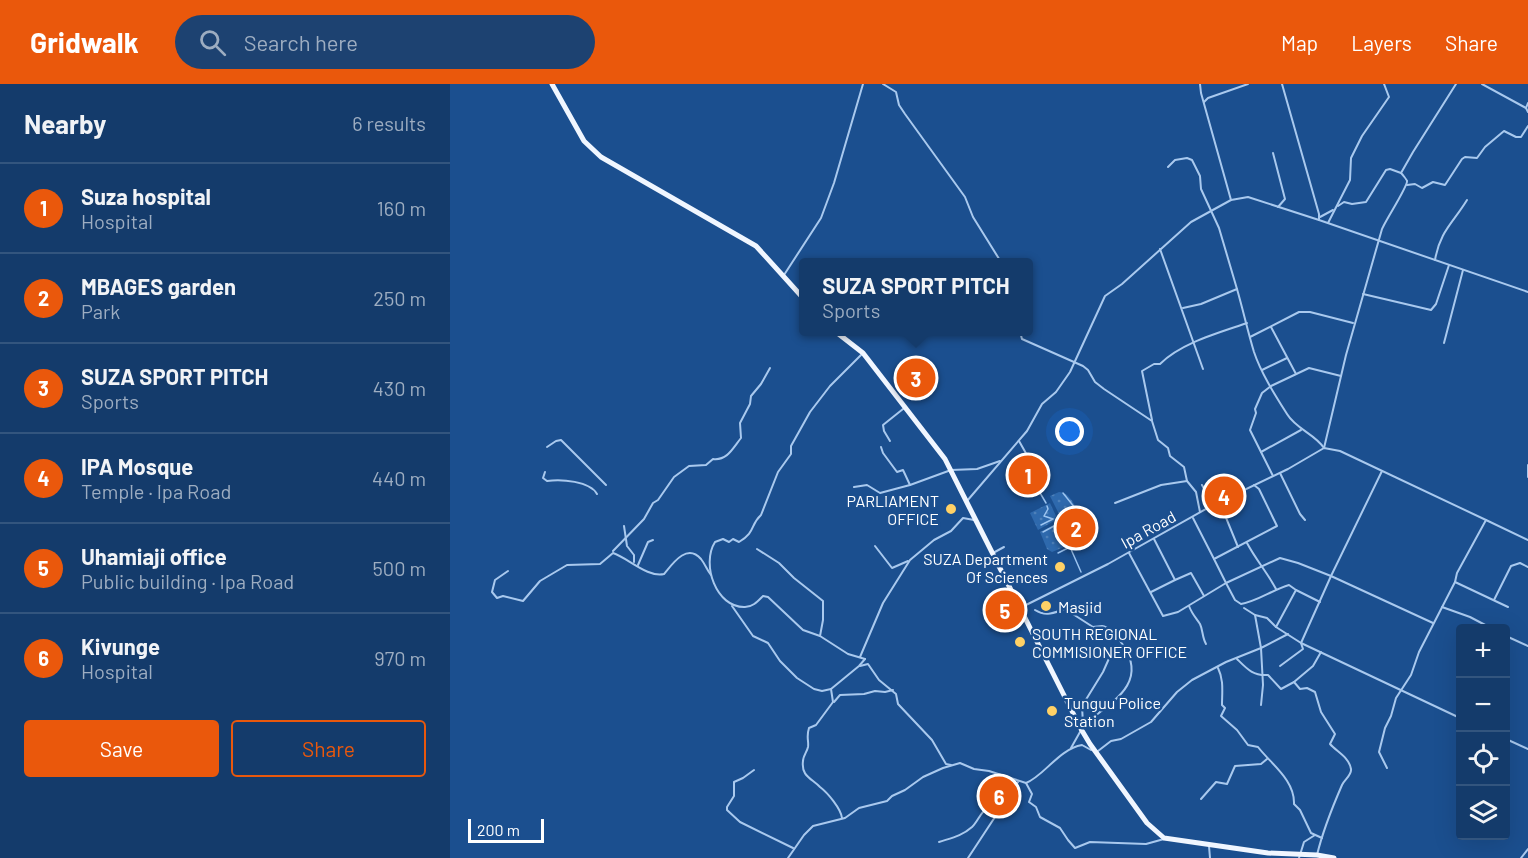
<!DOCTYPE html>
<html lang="en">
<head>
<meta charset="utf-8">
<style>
  :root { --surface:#143b6b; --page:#1d4271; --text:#f1f3f6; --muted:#9dadc1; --line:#33557e; --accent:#ea580c }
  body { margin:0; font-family:Barlow,sans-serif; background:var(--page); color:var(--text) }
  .controls { position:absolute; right:18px; bottom:18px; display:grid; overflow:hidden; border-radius:6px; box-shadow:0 6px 24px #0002 }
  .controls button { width:54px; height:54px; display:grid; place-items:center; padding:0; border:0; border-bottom:2px solid var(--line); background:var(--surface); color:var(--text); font:30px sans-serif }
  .scale { position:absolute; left:18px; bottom:15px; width:76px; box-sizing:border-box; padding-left:6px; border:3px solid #fff; border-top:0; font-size:16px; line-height:21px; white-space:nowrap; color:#fff; -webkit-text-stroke:4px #1b4f8f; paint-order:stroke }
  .you { position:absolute; left:620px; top:348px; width:21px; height:21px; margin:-15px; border:4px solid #fff; border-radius:50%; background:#1a73e8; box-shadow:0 0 0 9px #1a73e833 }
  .badge { display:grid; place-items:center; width:39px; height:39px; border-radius:50%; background:var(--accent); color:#fff; font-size:20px; font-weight:700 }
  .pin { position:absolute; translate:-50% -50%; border:3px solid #fff; box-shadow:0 2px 6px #0006 }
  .popup { position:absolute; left:349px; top:174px; width:234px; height:78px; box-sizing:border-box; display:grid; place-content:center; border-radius:6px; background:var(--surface); filter:drop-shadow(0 2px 4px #0005); font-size:20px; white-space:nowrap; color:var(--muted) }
  .popup b { font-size:22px; color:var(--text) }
  .popup::after { content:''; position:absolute; left:50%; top:100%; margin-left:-12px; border:12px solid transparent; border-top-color:var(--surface) }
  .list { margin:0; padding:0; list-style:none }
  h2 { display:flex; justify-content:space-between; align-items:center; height:78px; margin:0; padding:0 24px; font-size:26px }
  h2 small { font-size:20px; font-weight:400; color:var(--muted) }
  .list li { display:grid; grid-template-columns:39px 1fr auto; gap:18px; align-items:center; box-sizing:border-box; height:90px; padding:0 24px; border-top:2px solid var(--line) }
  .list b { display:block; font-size:22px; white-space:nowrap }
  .list p { margin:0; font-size:20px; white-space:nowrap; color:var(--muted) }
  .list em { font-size:20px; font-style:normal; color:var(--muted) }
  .actions { display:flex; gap:12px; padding:18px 24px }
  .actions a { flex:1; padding:14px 0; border:2px solid var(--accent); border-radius:6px; text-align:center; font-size:21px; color:var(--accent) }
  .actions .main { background:var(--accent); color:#fff }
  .icon { flex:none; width:33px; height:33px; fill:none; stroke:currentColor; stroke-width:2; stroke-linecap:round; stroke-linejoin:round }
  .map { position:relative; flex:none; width:1078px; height:774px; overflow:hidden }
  header { display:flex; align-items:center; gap:36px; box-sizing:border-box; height:84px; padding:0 30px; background:var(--accent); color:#fff }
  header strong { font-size:28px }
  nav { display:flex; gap:33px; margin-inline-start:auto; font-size:21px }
  .search { width:420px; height:54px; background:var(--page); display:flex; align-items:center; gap:15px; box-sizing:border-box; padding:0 21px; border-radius:33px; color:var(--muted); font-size:22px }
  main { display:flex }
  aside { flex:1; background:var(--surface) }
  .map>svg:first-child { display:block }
  .grass { fill:url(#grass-dots) }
  .pitch { fill:#2e69ad }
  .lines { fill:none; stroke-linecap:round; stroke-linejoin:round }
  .stream { stroke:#9cc4f0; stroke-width:1.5 }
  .minor { stroke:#a9c9ee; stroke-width:2 }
  .primary { stroke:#f0f6ff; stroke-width:5 }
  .poi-dot { fill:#ffd166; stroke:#1b4f8f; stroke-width:2 }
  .labels { text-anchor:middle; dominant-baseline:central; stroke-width:5; stroke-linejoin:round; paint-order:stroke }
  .poi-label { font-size:16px; fill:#fff; stroke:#1b4f8f; text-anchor:start }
  .street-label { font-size:16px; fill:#fff; stroke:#1b4f8f }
</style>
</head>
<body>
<header>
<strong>Gridwalk</strong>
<div class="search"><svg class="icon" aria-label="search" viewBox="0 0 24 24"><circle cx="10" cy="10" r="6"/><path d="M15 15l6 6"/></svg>Search here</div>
<nav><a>Map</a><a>Layers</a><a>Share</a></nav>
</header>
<main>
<aside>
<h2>Nearby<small>6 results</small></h2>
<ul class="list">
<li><span class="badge">1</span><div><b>Suza hospital</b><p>Hospital</p></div><em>160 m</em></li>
<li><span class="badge">2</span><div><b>MBAGES garden</b><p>Park</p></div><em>250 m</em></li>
<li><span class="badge">3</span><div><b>SUZA SPORT PITCH</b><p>Sports</p></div><em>430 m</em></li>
<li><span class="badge">4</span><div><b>IPA Mosque</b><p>Temple · Ipa Road</p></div><em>440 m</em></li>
<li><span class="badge">5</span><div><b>Uhamiaji office</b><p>Public building · Ipa Road</p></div><em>500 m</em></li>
<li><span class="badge">6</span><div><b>Kivunge</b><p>Hospital</p></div><em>970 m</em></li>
</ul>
<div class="actions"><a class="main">Save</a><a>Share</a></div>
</aside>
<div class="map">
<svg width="1078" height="774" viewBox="0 0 1078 774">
  <defs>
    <pattern id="grass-dots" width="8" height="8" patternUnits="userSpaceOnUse" patternTransform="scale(1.5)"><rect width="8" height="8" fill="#2e69ad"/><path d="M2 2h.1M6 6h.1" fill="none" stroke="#4d80b9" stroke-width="1.8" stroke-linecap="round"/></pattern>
  </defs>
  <rect width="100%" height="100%" fill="#1b4f8f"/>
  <g class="grass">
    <path d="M609,408C618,408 623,418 627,425L613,432L609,430L600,412Z"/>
    <polygon points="600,419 606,432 604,437 588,446 580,429"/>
    <polygon points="606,440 612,442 621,460 602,468 597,465 590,448"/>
  </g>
  <polygon class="pitch" points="468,273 487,304 465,317 446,285"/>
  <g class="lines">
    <g class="stream">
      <polyline points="586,402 596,419"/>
      <polyline points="613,409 625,424 614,430"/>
      <polyline points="591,441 603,435 594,432 598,425 597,422"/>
      <polyline points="593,448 604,442 607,444 616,460 618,458 617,456"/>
      <polyline points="608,469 620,463 631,488"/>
    </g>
    <g class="minor">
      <polyline points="433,0 446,8 449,21 455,30 515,113 523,133 551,178"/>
      <polyline points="750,0 751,9 781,116"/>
      <polyline points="1032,0 1076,24"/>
      <polyline points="754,18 758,14 798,0"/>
      <polyline points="1078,19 1076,24 1078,28"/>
      <polyline points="823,69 835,115 828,123"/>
      <polyline points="718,83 725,76 737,74 742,76 750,92 751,105 769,144 787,205"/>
      <polyline points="957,101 965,100 972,104 983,98 995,101 1012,75 1015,73 1027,74 1035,63 1054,47 1066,53 1071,53 1078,42"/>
      <polyline points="888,122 894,118 902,120 916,118 936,86 940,85 951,89"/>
      <polyline points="870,133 883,126"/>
      <polyline points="869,136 1078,208"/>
      <polyline points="878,139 900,96 901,74 912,52 939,13 934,0"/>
      <polyline points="710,165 753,285"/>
      <path d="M985,176C990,147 1003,139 1017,116"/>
      <polyline points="334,191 371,134 384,99 413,0"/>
      <polyline points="913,210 981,226 986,220 999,181"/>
      <path d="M733,224L751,220L787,205C793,226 798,248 804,268C811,289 825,311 837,330C846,345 865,350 874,364"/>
      <polyline points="821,243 846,290"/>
      <polyline points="570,248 572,255 633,282 638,286 645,298 654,305 702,337 708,356 718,364 720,372 734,383 737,397 746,408 750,428"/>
      <polyline points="800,253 849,228 860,228 903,239"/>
      <polyline points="994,259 1013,186"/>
      <path d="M413,269L380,302L360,328L341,362V370L328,388L311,431C300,441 306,448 289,458L283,455L279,458L273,455L265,458C251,480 266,524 295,523C303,523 308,517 313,512L318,513L353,546L370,552L398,570L415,575"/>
      <polyline points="812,286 837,274"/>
      <path d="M702,336L692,287L704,280H710C731,259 768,249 797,239"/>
      <polyline points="440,357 434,347 433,341 453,325"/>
      <polyline points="569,357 586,387"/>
      <polyline points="97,363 106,357 111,356 156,401"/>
      <polyline points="431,363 433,369 447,388 453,386 460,401"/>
      <path d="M874,364L896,271L932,145C935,137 958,102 957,97C957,96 952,90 951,89L963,68L1006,0"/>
      <polyline points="811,368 800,346 806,329 805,325 812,309 821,302 859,284 891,292"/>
      <polyline points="1078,381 1078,393"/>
      <path d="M95,388L93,394L97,397C111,395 140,397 147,410"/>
      <polyline points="830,389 850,430 855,436"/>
      <polyline points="823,392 811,368 851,346"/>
      <polyline points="752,401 763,421"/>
      <polyline points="804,401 809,405 827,442 764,475 776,499 830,474 848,479 881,492 932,387"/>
      <polyline points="404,403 417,401 430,409 460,401 501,386 527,385 550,377"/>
      <polyline points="517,417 577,347 592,320 606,308 620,288 655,212 672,200 741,138 781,116 798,113 869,136 869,130 832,0"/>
      <polyline points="665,419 711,401 737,397"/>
      <polyline points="770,419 788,463"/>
      <polyline points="743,434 764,475"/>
      <polyline points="174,442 177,462 184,471 184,478"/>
      <polyline points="704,455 725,496 741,489 754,512"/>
      <path d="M797,459C806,476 817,488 826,505"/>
      <polyline points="425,462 442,484 458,477"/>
      <polyline points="307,465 329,479 344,494 373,517 373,536 370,552"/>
      <path d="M163,467L194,435L203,419L208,416L224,393L239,382L256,381L263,375C277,377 283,364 291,354L290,339L300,320L301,312L311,300L320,284"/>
      <polyline points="543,469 554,463"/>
      <path d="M679,469L713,532L728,528L776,499L785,516L791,520C808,517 822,506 839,501L846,506L826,543"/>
      <polyline points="188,481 198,458 203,456"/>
      <path d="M58,487L45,496L42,508L47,514L53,512L73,517L90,497L117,481L150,480L163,469C178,474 198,494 214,490C223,479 237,459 251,475C255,480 257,486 261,491"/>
      <polyline points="1005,498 1058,523"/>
      <polyline points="846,506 870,518"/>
      <polyline points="701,508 725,496"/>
      <polyline points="1044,516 1061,482 1070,479 1078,483"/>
      <polyline points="282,522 303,552 318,559 330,577 347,594 364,605 372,607 381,605"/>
      <path d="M739,522C742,530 746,534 750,540C753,546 752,553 756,560"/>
      <polyline points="992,523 1020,533 1041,544"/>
      <polyline points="570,524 658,480 763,421 838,385 874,364 890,367 1036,436"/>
      <path d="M585,526C596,533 603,529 615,525L643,543C646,543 649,542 652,542C660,543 669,555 673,561C700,601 658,620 632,642"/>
      <polyline points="805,531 817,534 826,543 851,559 1010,634"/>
      <polyline points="1056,552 1078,562"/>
      <polyline points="410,573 433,519 460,476 484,456 501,447 513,434 524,436"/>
      <path d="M787,575C797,585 803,592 818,591L831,605L844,598L850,605L857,604L865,608L871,628L885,650L880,660C887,668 899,673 901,685C902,691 895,695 892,701C882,724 873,746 867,771"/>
      <polyline points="410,582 418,580 429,596 446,610 448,620 482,656 496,680 501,681"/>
      <polyline points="830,582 853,565 851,559 881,492 983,539"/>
      <path d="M768,584C774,596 772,608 772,621L775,624L771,632L787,646L798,661L808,663C821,680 845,696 844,720L850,726L861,749L872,754"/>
      <polyline points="844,598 863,582 871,568"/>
      <polyline points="384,618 390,611 414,610 425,607 435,608 443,606"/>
      <polyline points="811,621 813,601 811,564 838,550"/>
      <polyline points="633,640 632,622 653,588 661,570"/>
      <polyline points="1056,655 1078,665"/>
      <polyline points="621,664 630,648"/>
      <polyline points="648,667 661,657 671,655 701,638 727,608 742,596 776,578 811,564 805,531 794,524"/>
      <polyline points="937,684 929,668 935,644 941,632 946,614 961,591 969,568 1005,498 1007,489 1036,436 1078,456"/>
      <polyline points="304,686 293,694 284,698 284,712 277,723 277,726 290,738 343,764"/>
      <polyline points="576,699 582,710 579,718 586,723 590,733 610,744 618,756 625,764 640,758 696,760 714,755"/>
      <polyline points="751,715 766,698 777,700 785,682 811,680 817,675"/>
      <polyline points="539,722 551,709 558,707 562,709"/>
      <path d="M392,734C391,725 378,709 370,703C361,694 351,692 353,677C353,672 357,668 358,663C359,657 356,653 359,644L366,641L383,618L381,605L409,582L415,575"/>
      <path d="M489,758C501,754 512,752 522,743C528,737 530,729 538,723L546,731"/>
      <polyline points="759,762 760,774"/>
      <path d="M338,774L354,751L363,742L395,734L409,724L437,717L442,712L455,706L473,693L493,684L510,679L524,685L539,687L576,699C594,692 609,665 632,661L641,666"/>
      <polyline points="518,774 568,698"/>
      <polyline points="849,774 854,758 865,751"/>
      <polyline points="1071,774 1078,765"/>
    </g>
    <g class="primary">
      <polyline points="102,0 134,57 151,73 306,162 354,215"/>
      <polyline points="386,248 413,269 495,375 631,645 640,660 697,739 714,754 818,769 867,771 884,774"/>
    </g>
  </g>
  <g class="poi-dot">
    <circle cx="501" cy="425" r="6"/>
    <circle cx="610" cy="483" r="6"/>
    <circle cx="596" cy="522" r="6"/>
    <circle cx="570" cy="558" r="6"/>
    <circle cx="602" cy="627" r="6"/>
  </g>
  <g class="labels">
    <g class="poi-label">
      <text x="489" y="416" text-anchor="end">PARLIAMENT<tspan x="489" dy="18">OFFICE</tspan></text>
      <text x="598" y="474" text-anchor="end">SUZA Department<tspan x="598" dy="18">Of Sciences</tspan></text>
      <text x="608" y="522">Masjid</text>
      <text x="582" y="549">SOUTH REGIONAL<tspan x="582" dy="18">COMMISIONER OFFICE</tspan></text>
      <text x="614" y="618">Tunguu Police<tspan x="614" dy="18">Station</tspan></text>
    </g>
    <g class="street-label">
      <text transform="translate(698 445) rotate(-29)">Ipa Road</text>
    </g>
  </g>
</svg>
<div class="controls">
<button>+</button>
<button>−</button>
<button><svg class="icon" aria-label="locate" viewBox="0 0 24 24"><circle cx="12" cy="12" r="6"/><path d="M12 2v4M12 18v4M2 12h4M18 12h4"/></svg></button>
<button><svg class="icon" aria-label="layers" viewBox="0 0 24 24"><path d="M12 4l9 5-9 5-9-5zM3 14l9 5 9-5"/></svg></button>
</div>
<div class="scale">200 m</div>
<div class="you"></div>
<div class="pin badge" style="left:578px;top:391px">1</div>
<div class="pin badge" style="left:626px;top:444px">2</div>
<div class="pin badge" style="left:466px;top:294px">3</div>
<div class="popup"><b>SUZA SPORT PITCH</b>Sports</div>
<div class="pin badge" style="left:774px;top:412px">4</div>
<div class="pin badge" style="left:555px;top:526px">5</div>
<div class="pin badge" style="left:549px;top:712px">6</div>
</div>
</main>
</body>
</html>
